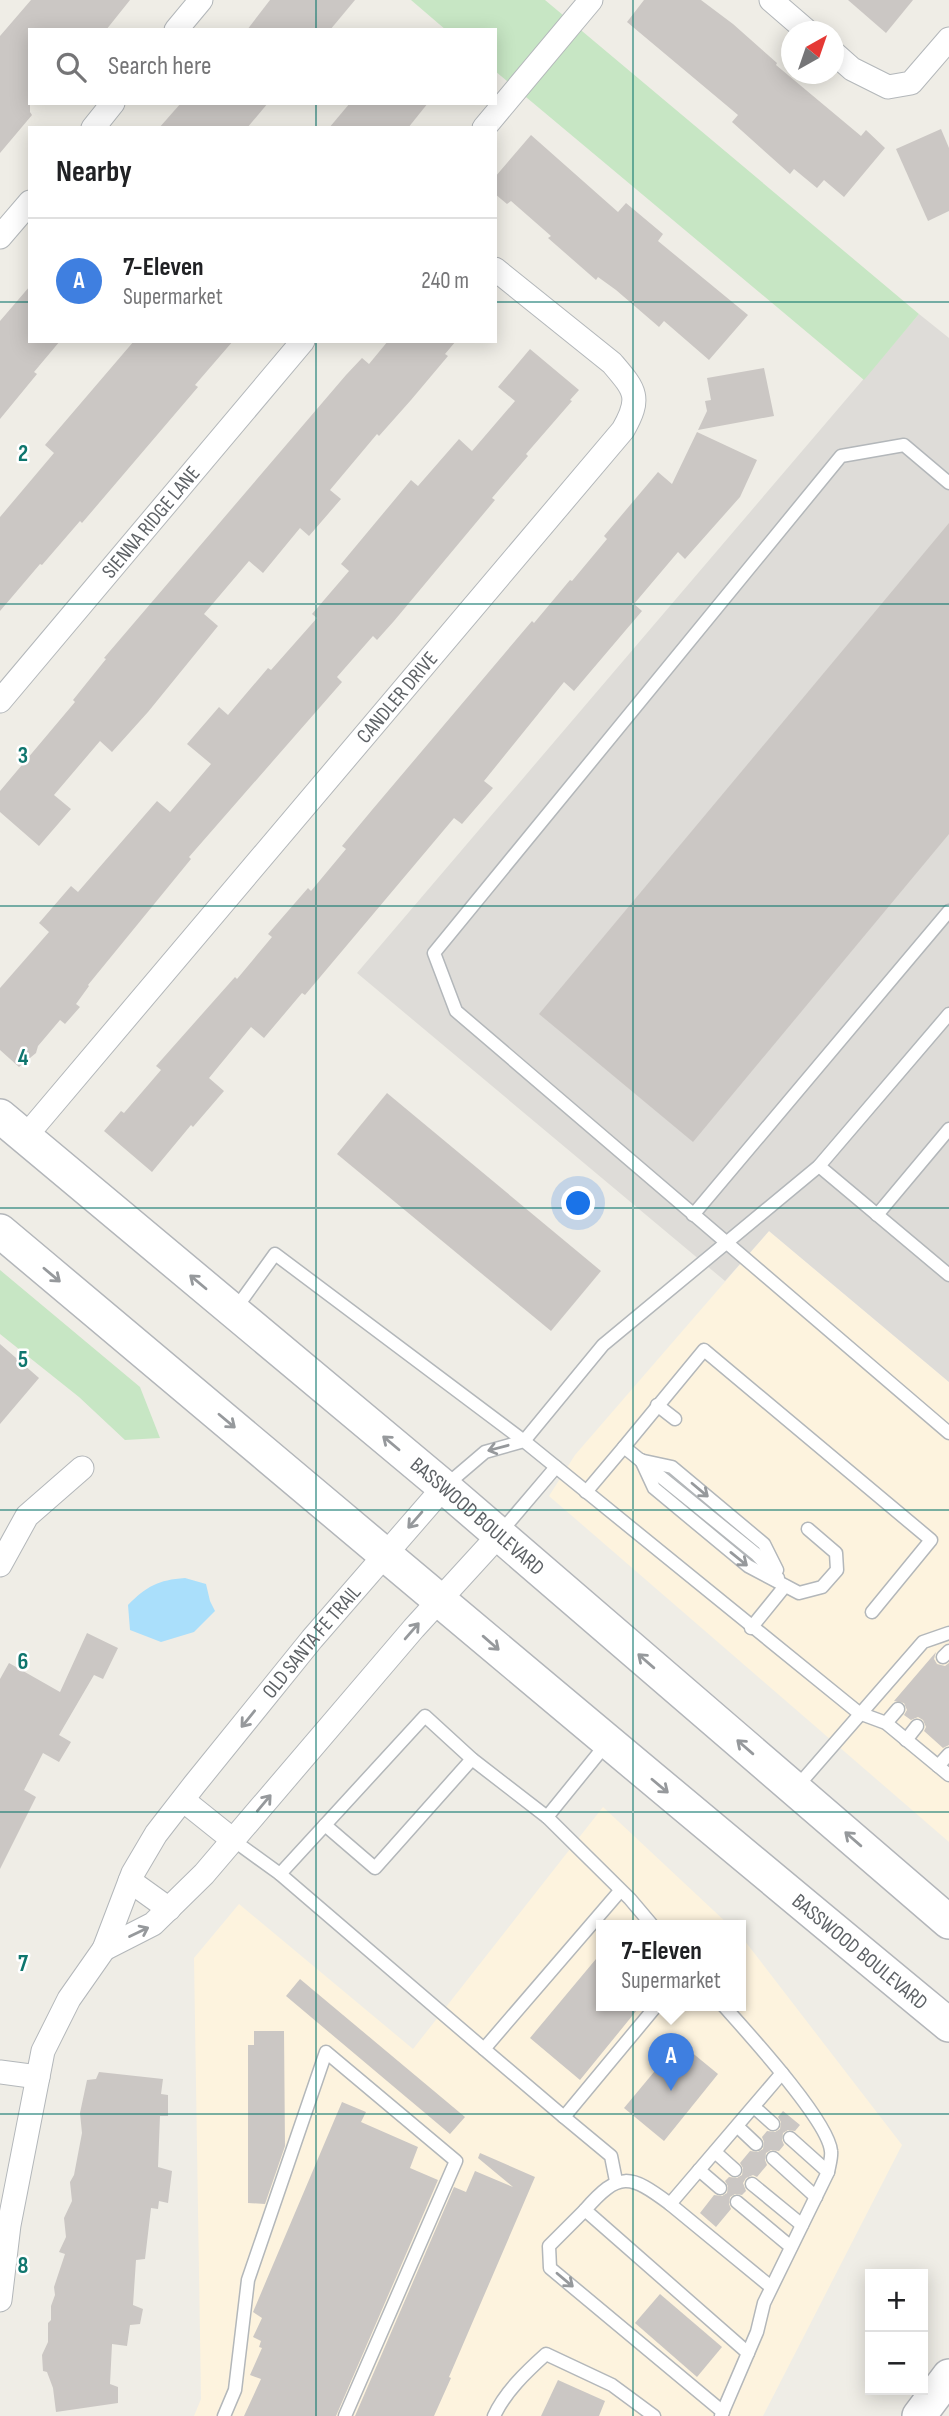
<!DOCTYPE html>
<html lang="en">
<head>
<meta charset="utf-8">
<style>
  :root { --surface:#fff; --page:#f6f6f6; --text:#202124; --muted:#757577; --line:#e0e0e0; --accent:#e23a3b }
  body { margin:0; font-family:"Sofia Sans Condensed",sans-serif; background:var(--page); color:var(--text) }
  .controls { position:absolute; right:21px; bottom:21px; display:grid; overflow:hidden; border-radius:0px; box-shadow:0 4px 18px #0003 }
  .controls button { width:63px; height:63px; display:grid; place-items:center; padding:0; border:0; border-bottom:2px solid var(--line); background:var(--surface); color:var(--text); font:35px sans-serif }
  .compass { position:absolute; left:781px; top:21px; width:63px; height:63px; border-radius:50%; background:var(--surface); box-shadow:0 4px 18px #0003; rotate:40deg }
  .you { position:absolute; left:579px; top:1204px; width:24px; height:24px; margin:-18px; border:5px solid #fff; border-radius:50%; background:#1a73e8; box-shadow:0 0 0 10px #1a73e833 }
  .badge { display:grid; place-items:center; width:46px; height:46px; border-radius:50%; background:var(--accent); color:#fff; font-size:23px; font-weight:700 }
  .pin { position:absolute; translate:-50% -58px; filter:drop-shadow(0 2px 4px #0008) }
  .pin::after { content:''; position:absolute; top:37px; width:24px; height:21px; background:inherit; clip-path:polygon(0 0,100% 0,50% 100%) }
  .popup { position:absolute; left:596px; top:1920px; width:150px; height:91px; box-sizing:border-box; display:grid; place-content:center; border-radius:0px; background:var(--surface); filter:drop-shadow(0 2px 5px #0005); font-size:23px; white-space:nowrap; color:var(--muted) }
  .popup b { font-size:26px; color:var(--text) }
  .popup::after { content:''; position:absolute; left:50%; top:100%; margin-left:-14px; border:14px solid transparent; border-top-color:var(--surface) }
  .list { margin:0; padding:0; list-style:none }
  h2 { display:flex; justify-content:space-between; align-items:center; height:91px; margin:0; padding:0 28px; font-size:30px }
  h2 small { font-size:23px; font-weight:400; color:var(--muted) }
  .list li { display:grid; grid-template-columns:46px 1fr auto; gap:21px; align-items:center; box-sizing:border-box; height:126px; padding:0 28px; border-top:2px solid var(--line) }
  .list b { display:block; font-size:26px; white-space:nowrap }
  .list p { margin:0; font-size:23px; white-space:nowrap; color:var(--muted) }
  .list em { font-size:23px; font-style:normal; color:var(--muted) }
  .icon { flex:none; width:38px; height:38px; fill:none; stroke:currentColor; stroke-width:2; stroke-linecap:round; stroke-linejoin:round }
  .map { position:relative; flex:none; width:949px; height:2416px; overflow:hidden }
  .search { position:absolute; background:var(--surface); box-shadow:0 4px 18px #0003; left:28px; top:28px; width:469px; height:77px; display:flex; align-items:center; gap:18px; box-sizing:border-box; padding:0 24px; border-radius:0px; color:var(--muted); font-size:26px }
  .panel { position:absolute; background:var(--surface); box-shadow:0 4px 18px #0003; left:28px; top:126px; width:469px; height:217px; border-radius:0px }
  .map>svg:first-child { display:block }
  .commercial { fill:#fdf3de }
  .industrial { fill:#dedcd8 }
  .green { fill:#c7e6c4 }
  .water { fill:#aadffb }
  .building { fill:#cbc7c4 }
  .lines { fill:none; stroke-linecap:round; stroke-linejoin:round }
  .lane-casing { stroke:#b3b7ba; stroke-width:15 }
  .street-casing { stroke:#b3b7ba; stroke-width:25 }
  .secondary-casing { stroke:#b3b6ba; stroke-width:36 }
  .lane { stroke:#fff; stroke-width:12 }
  .street { stroke:#fff; stroke-width:23 }
  .secondary { stroke:#fff; stroke-width:33 }
  .oneway { stroke:#96999c }
  .grid { fill:none; stroke:#0f766e; stroke-width:2; stroke-opacity:0.55 }
  .labels { text-anchor:middle; dominant-baseline:central; stroke-width:5; stroke-linejoin:round; paint-order:stroke }
  .street-label { font-size:21px; fill:#5e6266; stroke:#fff }
  .grid-label { font-size:23px; text-anchor:middle; font-weight:bold; fill:#0f766e; stroke:#fff; stroke-width:5; stroke-linejoin:round; paint-order:stroke }
</style>
</head>
<body>
<div class="map">
<svg width="949" height="2416" viewBox="0 0 949 2416">
  <rect width="100%" height="100%" fill="#efede6"/>
  <g class="commercial">
    <polygon points="769,1231 949,1382 949,1842 549,1496 575,1455"/>
    <polygon points="603,1807 729,1925 601,1925 601,2005 741,2005 741,1936 902,2145 763,2416 194,2416 201,2399 194,1958 239,1904 413,2049"/>
  </g>
  <polygon class="industrial" points="919,314 949,338 949,1382 769,1231 725,1281 357,973"/>
  <g class="green">
    <polygon points="411,0 545,0 919,314 864,380 495,71 495,30 446,30"/>
    <polygon points="0,1270 140,1387 160,1438 125,1440 79,1397 0,1334"/>
  </g>
  <path class="water" d="M185,1578L206,1584L210,1601L215,1611L194,1632L161,1642L130,1630L128,1605C147,1586 158,1580 185,1578Z"/>
  <g class="building">
    <polygon points="31,0 130,0 106,30 30,30 30,112 32,115 0,153 0,36"/>
    <polygon points="270,0 355,0 330,30 247,30"/>
    <polygon points="644,0 701,0 733,24 777,63 776,65 861,136 866,130 885,148 844,197 824,180 817,188 794,169 790,174 732,122 738,115 627,22"/>
    <polygon points="848,0 913,0 886,33"/>
    <polygon points="181,103 268,103 247,128 159,128"/>
    <polygon points="350,103 428,103 408,128 329,128"/>
    <polygon points="941,129 949,148 949,211 928,221 896,149"/>
    <polygon points="531,135 618,212 626,203 663,234 658,241 748,315 709,360 664,321 659,327 616,290 598,277 596,280 548,238 551,236 511,201 507,204 495,194 495,177"/>
    <polygon points="30,286 30,341 60,341 34,372 37,374 0,419 0,321"/>
    <polygon points="134,341 233,341 195,385 198,387 82,523 80,521 42,565 40,564 0,611 0,517 54,453 45,445"/>
    <polygon points="388,341 456,341 445,354 448,356 411,400 379,436 377,434 330,490 341,499 309,536 300,528 263,573 249,561 204,614 218,626 148,712 112,752 100,741 54,795 71,809 39,846 0,812 0,791 75,702 73,700 106,659 104,658 346,375 362,358 369,364"/>
    <polygon points="530,349 579,390 570,400 572,401 526,454 528,456 492,498 495,500 394,621 377,640 373,636 337,677 342,682 189,857 191,859 88,985 89,986 76,1004 80,1007 65,1024 60,1020 38,1046 36,1053 19,1067 0,1050 0,988 49,932 39,923 71,886 78,892 157,801 170,812 211,764 187,744 219,707 228,715 268,668 271,670 317,618 312,614 349,571 341,564 411,480 418,486 459,439 472,451 515,401 498,387"/>
    <polygon points="764,368 774,416 698,430 707,411 705,401 711,400 707,378"/>
    <polygon points="697,432 757,460 740,497 685,559 678,552 634,604 642,611 574,691 564,682 484,781 493,788 462,824 454,818 305,995 302,993 264,1038 251,1027 209,1078 224,1091 193,1127 191,1125 152,1172 104,1131 121,1111 124,1113 161,1070 156,1066 235,977 237,979 272,937 268,934 308,888 311,891 346,849 342,846 372,810 532,621 534,623 570,580 572,581 607,539 604,536 658,472 672,484"/>
    <polygon points="949,523 949,834 693,1142 539,1014"/>
    <polygon points="387,1093 601,1271 551,1331 337,1154"/>
    <polygon points="0,1344 39,1378 0,1424"/>
    <polygon points="87,1633 118,1648 103,1679 94,1675 59,1735 71,1742 59,1762 43,1753 24,1790 36,1797 0,1869 0,1679 9,1663 60,1692"/>
    <polygon points="936,1652 934,1659 937,1664 945,1666 949,1663 949,1745 943,1748 924,1731 926,1727 923,1720 918,1717 911,1720 904,1715 907,1710 904,1703 894,1701"/>
    <polygon points="601,1953 601,2005 641,2005 580,2080 530,2038"/>
    <polygon points="300,1979 465,2117 450,2134 286,1996"/>
    <polygon points="254,2031 284,2031 285,2146 265,2204 248,2203 248,2045 254,2045"/>
    <polygon points="679,2042 718,2074 664,2141 624,2108"/>
    <polygon points="99,2072 163,2079 161,2094 168,2095 168,2116 160,2116 158,2167 172,2171 168,2203 159,2201 158,2209 151,2208 145,2259 136,2260 133,2305 143,2309 140,2324 130,2325 127,2346 112,2344 110,2384 118,2387 118,2403 56,2412 53,2388 47,2372 43,2371 42,2355 48,2342 48,2323 51,2320 51,2306 55,2295 54,2287 65,2254 59,2252 66,2237 64,2218 72,2201 70,2182 74,2175 82,2133 80,2113 87,2080 96,2079"/>
    <polygon points="342,2102 366,2112 361,2122 418,2147 410,2168 438,2180 336,2416 244,2416 261,2379 250,2375 262,2348 259,2347 261,2341 253,2337 262,2318 253,2312"/>
    <polygon points="783,2111 800,2125 795,2131 788,2130 783,2133 782,2140 784,2145 779,2151 771,2150 766,2153 765,2160 767,2165 757,2177 753,2175 746,2178 743,2183 746,2191 742,2195 735,2194 730,2197 729,2204 731,2209 716,2227 700,2213 714,2195 722,2196 727,2193 728,2186 725,2181 729,2177 737,2178 742,2175 743,2168 740,2163 750,2151 758,2152 763,2149 764,2142 762,2137 767,2131 775,2132 780,2129 781,2122 778,2117"/>
    <polygon points="480,2153 535,2177 449,2377 451,2378 434,2416 355,2416 454,2187 466,2192 475,2171 513,2187 478,2158"/>
    <polygon points="660,2294 722,2347 697,2377 635,2323"/>
    <polygon points="558,2380 605,2401 599,2416 541,2416"/>
  </g>
  <g class="lines">
    <defs>
      <g id="lane">
        <polyline points="949,483 904,445 841,456 434,953 456,1011 949,1433"/>
        <polyline points="819,1166 949,1275"/>
        <polyline points="693,1215 949,911"/>
        <polyline points="877,1215 949,1129"/>
        <polyline points="234,1311 275,1254 524,1441 603,1345 819,1166 949,1014"/>
        <polyline points="657,1405 675,1419"/>
        <polyline points="624,1447 704,1350 931,1540 872,1612"/>
        <polyline points="641,1460 654,1488 748,1566 799,1593 822,1587 837,1570 836,1553 808,1529"/>
        <polyline points="644,1461 672,1467 764,1544 777,1570"/>
        <polyline points="444,1487 485,1452 524,1441 859,1713 886,1723 949,1775"/>
        <polyline points="586,1492 624,1447 756,1554 778,1578"/>
        <polyline points="499,1534 556,1467"/>
        <polyline points="751,1628 785,1586"/>
        <polyline points="943,1657 949,1651"/>
        <polyline points="886,1723 898,1709"/>
        <polyline points="906,1740 917,1726"/>
        <polyline points="607,1743 547,1817 630,1899 652,1925"/>
        <polyline points="938,1766 949,1754"/>
        <polyline points="795,1789 923,1642 949,1633"/>
        <polyline points="325,1825 375,1868 472,1759"/>
        <polyline points="233,1840 280,1874"/>
        <polyline points="620,1891 484,2049 564,2117 657,2005"/>
        <polyline points="484,2049 280,1874 425,1716 472,1759 547,1817"/>
        <polyline points="754,2107 773,2124"/>
        <polyline points="564,2117 611,2156 616,2181"/>
        <polyline points="738,2127 756,2144"/>
        <polyline points="790,2138 828,2172"/>
        <polyline points="715,2152 735,2170"/>
        <polyline points="773,2158 816,2197"/>
        <polyline points="699,2170 720,2188"/>
        <polyline points="752,2184 802,2225"/>
        <polyline points="737,2202 791,2247"/>
        <polyline points="670,2204 771,2287"/>
        <polyline points="585,2210 549,2246 550,2268 723,2412"/>
        <path d="M748,2353L585,2210C619,2171 630,2174 670,2204L782,2073"/>
        <polyline points="224,2416 235,2390 248,2280 326,2052 456,2161 345,2416"/>
        <path d="M494,2416C505,2392 526,2372 546,2354L612,2385L654,2416"/>
        <path d="M721,2416L757,2332L764,2303L828,2172C829,2166 832,2157 831,2151C828,2120 746,2031 723,2005"/>
      </g>
      <g id="street">
        <polyline points="771,0 808,32"/>
        <polyline points="176,30 201,0"/>
        <polyline points="834,53 852,69 888,87 911,83 949,39"/>
        <polyline points="93,128 113,103"/>
        <polyline points="484,128 591,0"/>
        <polyline points="0,237 30,202"/>
        <path id="s1" d="M0,701L303,341"/>
        <path id="s2" d="M25,1137L623,430C642,397 635,390 612,363L495,269"/>
        <polyline points="0,1565 27,1516 82,1468"/>
        <polyline points="183,1800 233,1840"/>
        <polyline points="130,1881 169,1909"/>
        <polyline points="104,1949 153,1924 204,1874 414,1628 499,1535"/>
        <polyline points="0,2072 38,2077"/>
        <path id="s3" d="M0,2300L9,2225L43,2051L69,1999L104,1949L133,1873L156,1834L194,1785L312,1639L444,1487"/>
      </g>
      <g id="secondary">
        <path id="s4" d="M0,1116L444,1487L949,1922"/>
        <path id="s5" d="M0,1231C316,1496 631,1763 949,2025"/>
        <polyline points="919,2416 949,2376"/>
      </g>
    </defs>
    <use href="#lane" class="lane-casing"/>
    <use href="#street" class="street-casing"/>
    <use href="#secondary" class="secondary-casing"/>
    <use href="#lane" class="lane"/>
    <use href="#street" class="street"/>
    <use href="#secondary" class="secondary"/>
  </g>
  <defs><path id="oneway-shaft" d="M-6 0H5M1.5-3L5.5 0L1.5 3" fill="none" stroke-width="1.6" stroke-linecap="round" stroke-linejoin="round" transform="scale(1.75)"/></defs>
  <g class="oneway">
    <use href="#oneway-shaft" transform="translate(52 1275) rotate(40)"/>
    <use href="#oneway-shaft" transform="translate(198 1282) rotate(-140)"/>
    <use href="#oneway-shaft" transform="translate(227 1421) rotate(40)"/>
    <use href="#oneway-shaft" transform="translate(391 1443) rotate(-140)"/>
    <use href="#oneway-shaft" transform="translate(498 1448) rotate(165)"/>
    <use href="#oneway-shaft" transform="translate(700 1490) rotate(40)"/>
    <use href="#oneway-shaft" transform="translate(415 1520) rotate(131)"/>
    <use href="#oneway-shaft" transform="translate(739 1559) rotate(39)"/>
    <use href="#oneway-shaft" transform="translate(412 1631) rotate(-49)"/>
    <use href="#oneway-shaft" transform="translate(491 1643) rotate(41)"/>
    <use href="#oneway-shaft" transform="translate(646 1661) rotate(-139)"/>
    <use href="#oneway-shaft" transform="translate(248 1719) rotate(129)"/>
    <use href="#oneway-shaft" transform="translate(745 1747) rotate(-139)"/>
    <use href="#oneway-shaft" transform="translate(660 1786) rotate(40)"/>
    <use href="#oneway-shaft" transform="translate(264 1803) rotate(-50)"/>
    <use href="#oneway-shaft" transform="translate(853 1839) rotate(-139)"/>
    <use href="#oneway-shaft" transform="translate(139 1932) rotate(-26)"/>
    <use href="#oneway-shaft" transform="translate(565 2280) rotate(40)"/>
  </g>
  <path class="grid" d="M316,0V30M633,0V2416M316,103V128M0,302H30M495,302H949M316,341V2416M0,604H949M0,906H949M0,1208H949M0,1510H949M0,1812H949M0,2114H949"/>
  <g class="labels">
    <g class="street-label">
      <text stroke="none"><textPath href="#s1" startOffset="234">SIENNA RIDGE LANE</textPath></text>
      <text stroke="none"><textPath href="#s2" startOffset="576">CANDLER DRIVE</textPath></text>
      <text stroke="none"><textPath href="#s4" startOffset="623">BASSWOOD BOULEVARD</textPath></text>
      <text stroke="none"><textPath href="#s3" startOffset="746">OLD SANTA FE TRAIL</textPath></text>
      <text stroke="none"><textPath href="#s5" startOffset="1122">BASSWOOD BOULEVARD</textPath></text>
    </g>
  </g>
  <g class="grid-label">
    <text x="23" y="461">2</text>
    <text x="23" y="763">3</text>
    <text x="23" y="1065">4</text>
    <text x="23" y="1367">5</text>
    <text x="23" y="1669">6</text>
    <text x="23" y="1971">7</text>
    <text x="23" y="2273">8</text>
  </g>
</svg>
<div class="controls">
<button>+</button>
<button>−</button>
</div>
<svg class="compass" viewBox="-18 -18 36 36"><path d="M0-13l5 13h-10z" fill="#e53935"/><path d="M0 13l5-13h-10z" fill="#757577"/></svg>
<div class="you"></div>
<div class="pin badge" style="left:671px;top:2091px;background:#3f7fe0">A</div>
<div class="popup"><b>7-Eleven</b>Supermarket</div>
<div class="search"><svg class="icon" aria-label="search" viewBox="0 0 24 24"><circle cx="10" cy="10" r="6"/><path d="M15 15l6 6"/></svg>Search here</div>
<section class="panel">
<h2>Nearby<small></small></h2>
<ul class="list">
<li><span class="badge" style="background:#3f7fe0">A</span><div><b>7-Eleven</b><p>Supermarket</p></div><em>240 m</em></li>
</ul>
</section>
</div>
</body>
</html>
